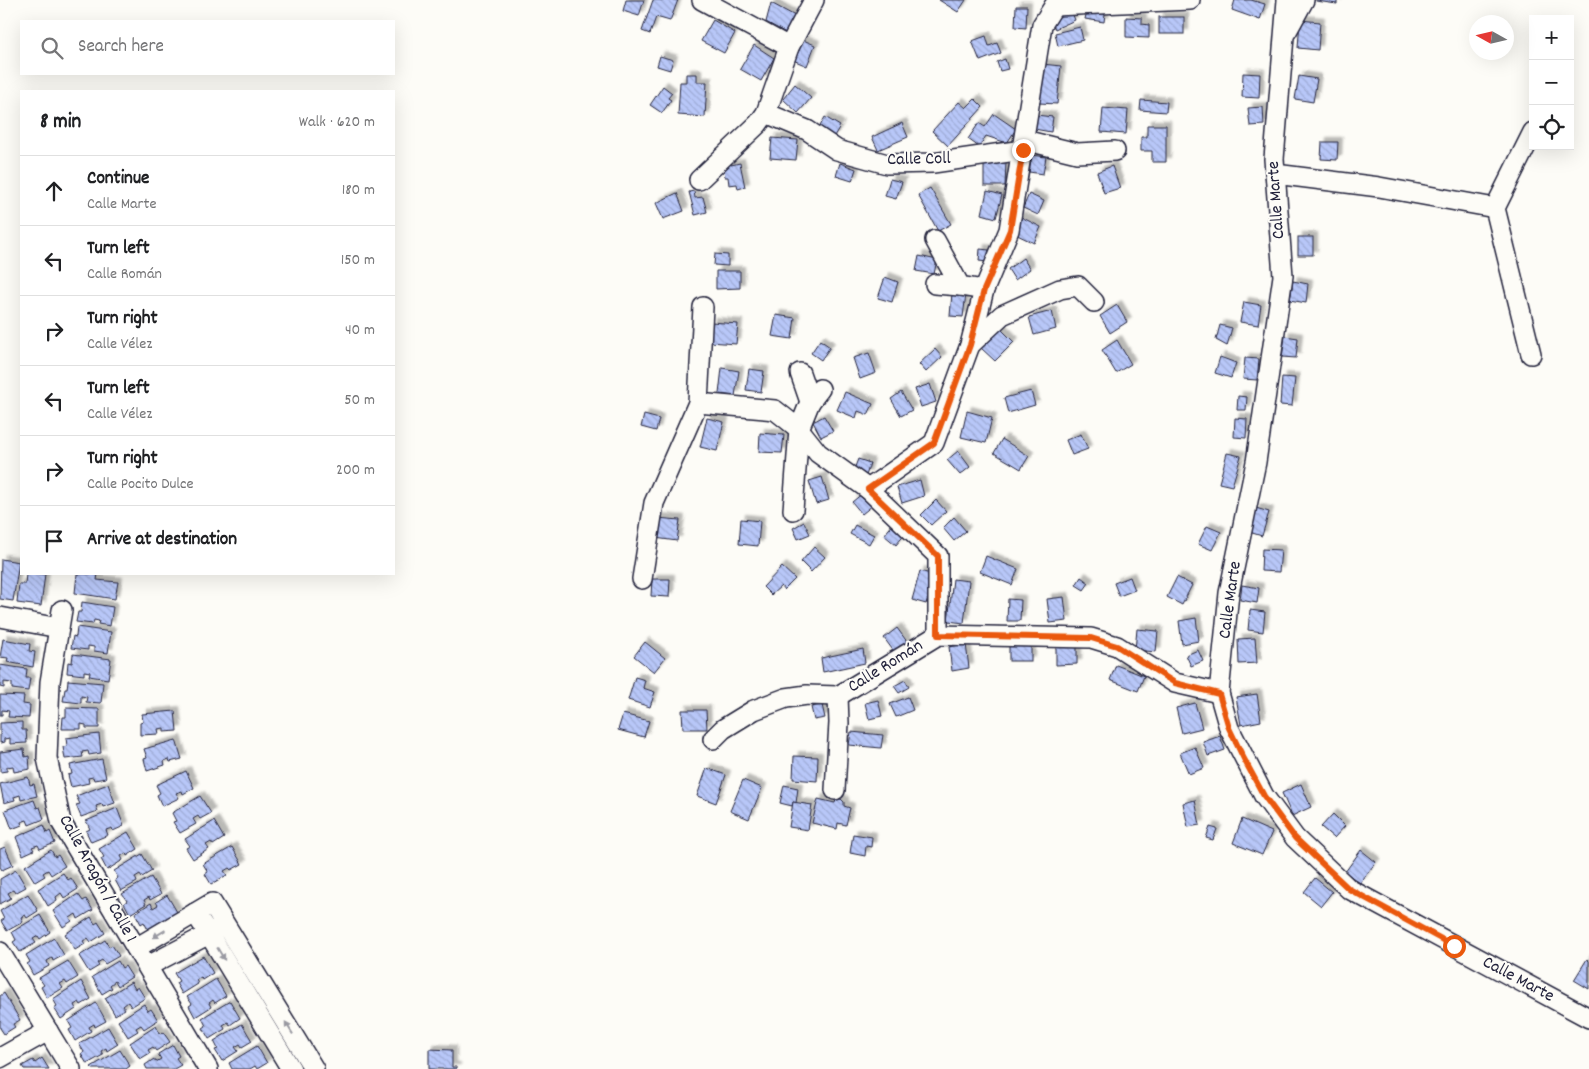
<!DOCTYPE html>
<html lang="en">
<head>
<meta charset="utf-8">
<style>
  :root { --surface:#fff; --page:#f2f2f2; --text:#202124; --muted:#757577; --line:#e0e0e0 }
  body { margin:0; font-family:Dekko,sans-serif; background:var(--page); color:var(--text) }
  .controls { position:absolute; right:15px; top:15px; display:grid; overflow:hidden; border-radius:0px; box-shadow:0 5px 20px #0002 }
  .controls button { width:45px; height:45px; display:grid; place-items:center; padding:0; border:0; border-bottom:1px solid var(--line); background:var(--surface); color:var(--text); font:25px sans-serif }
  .compass { position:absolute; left:1469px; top:15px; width:45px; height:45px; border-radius:50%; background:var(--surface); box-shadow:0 5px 20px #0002; rotate:278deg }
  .stop { position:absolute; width:15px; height:15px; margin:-11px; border:4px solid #ea580c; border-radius:50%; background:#fff }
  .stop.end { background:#ea580c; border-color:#fff; box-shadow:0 1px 5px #0008 }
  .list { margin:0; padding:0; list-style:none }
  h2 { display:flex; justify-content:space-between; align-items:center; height:65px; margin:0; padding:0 20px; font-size:21px }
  h2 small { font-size:16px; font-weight:400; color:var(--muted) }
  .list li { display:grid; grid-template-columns:32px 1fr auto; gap:15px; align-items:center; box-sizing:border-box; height:70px; padding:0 20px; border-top:1px solid var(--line) }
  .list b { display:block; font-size:19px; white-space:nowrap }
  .list p { margin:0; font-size:16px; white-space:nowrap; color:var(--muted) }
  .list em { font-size:16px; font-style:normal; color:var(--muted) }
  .icon { flex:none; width:28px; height:28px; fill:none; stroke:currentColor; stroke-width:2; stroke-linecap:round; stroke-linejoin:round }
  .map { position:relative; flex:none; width:1589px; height:1069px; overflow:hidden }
  .search { position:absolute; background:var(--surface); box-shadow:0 5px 20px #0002; left:20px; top:20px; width:375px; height:55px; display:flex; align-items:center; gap:12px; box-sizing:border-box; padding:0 18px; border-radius:0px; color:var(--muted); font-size:19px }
  .panel { position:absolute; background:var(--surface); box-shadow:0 5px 20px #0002; left:20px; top:90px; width:375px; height:485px; border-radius:0px }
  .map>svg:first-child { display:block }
  .building { fill:url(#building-back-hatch); stroke:#22223b; filter:url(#shadow) }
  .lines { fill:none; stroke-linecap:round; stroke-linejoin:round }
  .minor-casing { stroke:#22223b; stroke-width:22 }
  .minor { stroke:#fdfcf7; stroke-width:19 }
  .oneway { fill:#9a9aa2 }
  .route { stroke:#ea580c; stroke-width:6 }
  .labels { text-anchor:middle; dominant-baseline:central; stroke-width:4; stroke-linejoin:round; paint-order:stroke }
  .street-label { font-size:18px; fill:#22223b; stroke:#fdfcf7 }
</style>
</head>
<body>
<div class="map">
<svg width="1589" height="1069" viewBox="0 0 1589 1069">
  <defs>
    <pattern id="building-back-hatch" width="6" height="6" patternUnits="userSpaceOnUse" patternTransform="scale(1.25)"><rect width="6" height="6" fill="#b8c7f8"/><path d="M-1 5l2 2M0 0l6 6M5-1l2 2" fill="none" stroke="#9eabd6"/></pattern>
    <filter id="shadow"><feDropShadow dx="4.5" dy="-4.5" stdDeviation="1" flood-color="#0004"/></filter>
  </defs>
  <rect width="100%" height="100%" fill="#fdfcf7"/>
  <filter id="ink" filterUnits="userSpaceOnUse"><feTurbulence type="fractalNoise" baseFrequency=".02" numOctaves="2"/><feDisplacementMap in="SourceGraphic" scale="10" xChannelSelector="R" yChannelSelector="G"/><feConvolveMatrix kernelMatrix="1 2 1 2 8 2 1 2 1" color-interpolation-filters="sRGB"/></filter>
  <g filter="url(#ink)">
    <g class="building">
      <polygon points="626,0 644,0 639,16 623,11"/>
      <polygon points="653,0 678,0 670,21 656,17 650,34 642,31"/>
      <polygon points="939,0 966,0 958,12"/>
      <polygon points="1235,0 1251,0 1265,4 1260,20 1232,10"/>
      <polygon points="1316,0 1337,0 1337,4 1316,1"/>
      <polygon points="771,3 795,16 786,33 766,22"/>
      <polygon points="1016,6 1027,6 1026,28 1015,27"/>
      <polygon points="1070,8 1075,20 1055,29 1050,18"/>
      <polygon points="1087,11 1105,14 1104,22 1085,19"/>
      <polygon points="1126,17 1142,18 1142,24 1149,25 1149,38 1126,37"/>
      <rect x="1159" y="17" width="25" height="17"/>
      <polygon points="713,20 735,33 724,53 701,41"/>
      <polygon points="1300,20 1320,22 1318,50 1298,48"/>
      <polygon points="1080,27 1083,40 1058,46 1055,33"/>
      <polygon points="986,36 989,46 997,43 1001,53 980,61 972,41"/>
      <polygon points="801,39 815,45 807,66 793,60"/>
      <polygon points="754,45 774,58 761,81 740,69"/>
      <polygon points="660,56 673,60 670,70 657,66"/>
      <polygon points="1005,59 1008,69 1000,71 997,62"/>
      <polygon points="1042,64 1061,66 1057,104 1039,103"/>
      <polygon points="1243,73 1260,74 1259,98 1242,97"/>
      <polygon points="686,74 697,74 697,82 707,82 705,117 678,115 680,82 686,82"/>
      <polygon points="1299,76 1317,79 1313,102 1295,99"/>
      <polygon points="795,84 811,98 798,113 783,99"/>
      <polygon points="663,86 672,93 668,98 671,100 662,113 650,105"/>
      <polygon points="975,99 983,107 948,146 932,131 959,102 966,108"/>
      <polygon points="1141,100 1167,102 1166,112 1140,110"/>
      <polygon points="1263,107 1264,125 1250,126 1248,108"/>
      <polygon points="1103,108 1128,110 1126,134 1101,132"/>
      <polygon points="994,114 1016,129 1007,143 986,136 979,147 968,139 979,123 985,127"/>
      <polygon points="1036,115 1053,117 1051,132 1034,129"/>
      <polygon points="825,117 840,126 833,138 818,130"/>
      <polygon points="902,123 908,137 878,150 872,137"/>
      <polygon points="1147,125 1166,125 1166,162 1152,162 1152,151 1141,151 1141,137 1147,137"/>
      <polygon points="772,138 798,140 796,160 770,158"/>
      <polygon points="1322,142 1338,142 1337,160 1321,159"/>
      <polygon points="1032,155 1046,157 1043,174 1029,172"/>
      <polygon points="731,162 731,165 740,163 745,187 738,189 737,184 729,185 728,177 725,177 724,168"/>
      <polygon points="984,162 1006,162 1005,186 984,186"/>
      <polygon points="840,163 856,169 852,181 836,176"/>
      <polygon points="1112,166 1120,188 1104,193 1097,172"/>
      <polygon points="890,179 902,182 896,199 885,196"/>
      <polygon points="930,188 951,224 938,231 918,195"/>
      <polygon points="694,191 695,198 703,197 707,212 695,215 689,192"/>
      <polygon points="987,191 1002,195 996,218 982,214"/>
      <polygon points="677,193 684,211 663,219 656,203"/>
      <polygon points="1029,194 1044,201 1038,215 1023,208"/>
      <polygon points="1019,216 1041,227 1034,243 1011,232"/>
      <rect x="1298" y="237" width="15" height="18"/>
      <polygon points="980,249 989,250 987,262 979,261"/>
      <polygon points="715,254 728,255 728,266 714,265"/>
      <polygon points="919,256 937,260 934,274 916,271"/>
      <polygon points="1023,258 1030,269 1015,280 1008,269"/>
      <polygon points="716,271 740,271 740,288 716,289"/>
      <polygon points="885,277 898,282 892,302 878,298"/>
      <polygon points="1293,281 1308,284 1306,303 1290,300"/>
      <polygon points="952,293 966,294 963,317 950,316"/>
      <polygon points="1244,302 1261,305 1258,325 1240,322"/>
      <polygon points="1117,305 1127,322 1110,333 1100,316"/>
      <polygon points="1052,311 1056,329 1034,335 1029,317"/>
      <polygon points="776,315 795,318 792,339 772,336"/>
      <polygon points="711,322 738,324 736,344 710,342"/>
      <polygon points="1220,325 1232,328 1227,346 1216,340"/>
      <polygon points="1000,328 1014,342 995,361 981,348"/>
      <polygon points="1285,336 1298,338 1296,358 1282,357"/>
      <polygon points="820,340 830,347 821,360 811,353"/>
      <polygon points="1117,340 1131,364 1116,373 1102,350"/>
      <polygon points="935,349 942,357 926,372 919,364"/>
      <polygon points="869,353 876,373 860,379 853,358"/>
      <polygon points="1220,357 1236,363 1231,378 1215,373"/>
      <polygon points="1245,358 1259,359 1257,380 1243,379"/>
      <polygon points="722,368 739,371 735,396 719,394"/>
      <polygon points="749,369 764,371 761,392 746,390"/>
      <polygon points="1282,377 1295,378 1292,406 1280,405"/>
      <polygon points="930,384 936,402 921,407 915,389"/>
      <polygon points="1031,391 1035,405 1008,413 1004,398"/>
      <polygon points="845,392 873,404 868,415 858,411 856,418 837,410"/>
      <polygon points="901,392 912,410 901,416 891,399"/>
      <polygon points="1238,396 1247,397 1246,410 1237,410"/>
      <polygon points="967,411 992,418 986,443 961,437"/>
      <polygon points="644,415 659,419 656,431 641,427"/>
      <polygon points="824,416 833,431 821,437 813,422"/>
      <polygon points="707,418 724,422 717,451 700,447"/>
      <polygon points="1235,418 1247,419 1246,438 1234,437"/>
      <polygon points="760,433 784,435 782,453 759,452"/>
      <polygon points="1081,434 1088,449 1072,455 1066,440"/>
      <polygon points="1002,439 1029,456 1021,469 994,453"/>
      <polygon points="958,451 970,467 960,475 947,460"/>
      <polygon points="1227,453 1241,456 1232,486 1219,483"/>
      <polygon points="858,459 870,463 866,476 853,472"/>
      <polygon points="822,477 829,500 816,504 809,481"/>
      <polygon points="920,480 924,496 902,503 897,487"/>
      <polygon points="863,493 873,505 862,514 852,502"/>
      <polygon points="936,500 946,511 931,525 921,515"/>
      <polygon points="1256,508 1269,512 1262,536 1249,532"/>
      <polygon points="954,517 966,531 954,541 943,528"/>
      <polygon points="657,518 680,520 677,541 655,538"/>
      <polygon points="741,519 760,521 758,546 739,544"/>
      <polygon points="804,522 810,534 798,539 793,528"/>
      <polygon points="894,523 906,533 896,545 884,535"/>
      <polygon points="855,525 874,535 869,544 850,534"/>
      <polygon points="1207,526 1221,532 1212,550 1198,544"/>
      <polygon points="814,547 825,557 811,572 801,562"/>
      <polygon points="1262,549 1281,550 1279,572 1261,571"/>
      <polygon points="986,556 1018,569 1012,585 980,572"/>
      <polygon points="1,559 19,562 13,601 0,599"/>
      <polygon points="782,567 795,579 784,590 781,586 771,595 763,587"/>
      <polygon points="920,571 934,575 926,604 912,600"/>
      <polygon points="26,574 45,574 41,606 17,603 19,584 25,584"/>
      <polygon points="77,574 98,574 97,580 118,582 115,599 75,593"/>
      <polygon points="1081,577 1089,583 1084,590 1076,585"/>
      <polygon points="1130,577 1135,590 1119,596 1114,583"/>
      <polygon points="1177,577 1192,585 1182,605 1167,597"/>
      <polygon points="652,579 670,579 669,597 651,596"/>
      <polygon points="953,579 969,581 964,623 948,621"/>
      <polygon points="1242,585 1259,588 1257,603 1240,600"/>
      <polygon points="1064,597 1067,621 1050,623 1047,599"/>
      <polygon points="1008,599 1021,600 1020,621 1007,621"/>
      <polygon points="82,602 113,607 110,626 98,624 99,621 94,620 93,624 76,622 78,612 81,612"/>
      <polygon points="1250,610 1265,612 1263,632 1248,630"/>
      <polygon points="1196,618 1199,641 1182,644 1179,621"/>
      <polygon points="77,627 111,632 108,653 94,651 94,647 88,646 88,650 71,648 73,636 76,637"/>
      <polygon points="897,628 908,643 895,653 884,638"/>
      <polygon points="1137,629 1158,631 1156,652 1135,650"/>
      <polygon points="1255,638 1257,663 1239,664 1238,639"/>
      <polygon points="3,639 30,644 29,651 35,652 33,667 7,662 8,658 0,657"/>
      <polygon points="645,642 665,658 654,672 634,656"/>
      <polygon points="966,644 969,668 952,671 949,647"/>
      <rect x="1009" y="646" width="22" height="15"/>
      <polygon points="1056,646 1077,646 1077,664 1056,665"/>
      <polygon points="863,649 865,663 823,672 821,658"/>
      <polygon points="1198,650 1203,661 1191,666 1186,655"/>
      <polygon points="73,654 111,659 108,679 89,676 90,672 84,671 84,675 67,673 68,662 72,663"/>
      <polygon points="0,665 27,669 26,678 30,678 28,691 12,689 12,683 4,682 4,688 0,687"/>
      <polygon points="1116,665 1144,676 1138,691 1110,680"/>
      <polygon points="635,677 645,680 643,688 655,692 650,707 628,700"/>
      <polygon points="68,680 103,683 101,703 86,702 87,697 81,696 81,703 63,701 65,689 67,689"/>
      <polygon points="905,680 909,687 899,693 894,686"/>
      <polygon points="1257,694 1261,721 1241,725 1236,697"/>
      <polygon points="0,695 24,696 23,704 30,705 29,718 8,717 9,711 2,710 2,715 0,715"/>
      <polygon points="908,697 913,710 896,717 890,704"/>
      <polygon points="878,700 882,716 869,719 865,703"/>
      <polygon points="1195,703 1202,728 1182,733 1176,708"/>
      <polygon points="822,705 825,718 814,720 811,707"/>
      <polygon points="66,708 99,709 99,728 86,728 86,725 81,724 81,729 62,729 63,717 66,717"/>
      <polygon points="682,710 706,710 707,729 683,729"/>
      <polygon points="175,711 177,731 164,732 164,728 158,729 159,734 140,735 140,723 143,722 142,714"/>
      <polygon points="623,714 649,721 644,737 618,730"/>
      <polygon points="22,722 22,730 26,730 27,743 10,744 10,738 4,739 4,742 0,743 0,723"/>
      <polygon points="851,732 883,735 881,748 849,745"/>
      <polygon points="99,734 101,753 89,755 88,751 82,752 83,757 65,759 63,747 67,746 66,738"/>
      <polygon points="1220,736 1225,750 1208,756 1203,742"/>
      <polygon points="176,740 182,759 170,762 169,759 164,761 165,765 147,771 144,759 147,758 144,749"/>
      <polygon points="1195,747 1204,768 1189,774 1180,753"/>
      <polygon points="24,749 25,757 29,756 30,769 14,772 13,766 7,767 7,771 0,772 0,752"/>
      <polygon points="794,756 818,757 817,781 793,779"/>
      <polygon points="102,759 106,778 94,780 93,777 88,778 89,783 71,787 68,775 72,774 70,765"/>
      <polygon points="707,768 726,775 716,803 697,796"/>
      <polygon points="186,771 194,788 183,794 182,791 176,793 179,798 162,806 157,795 160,793 156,785"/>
      <polygon points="28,777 30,785 34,784 37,796 21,800 20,795 14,797 15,800 4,803 0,784"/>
      <polygon points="743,780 762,788 749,819 730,811"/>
      <polygon points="108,784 115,803 103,807 102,804 96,806 98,811 81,817 76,805 80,804 76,796"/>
      <polygon points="1301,784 1311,807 1292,816 1282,793"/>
      <polygon points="784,785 798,788 796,803 793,802 792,806 780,803"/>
      <polygon points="200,796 211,813 200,819 198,816 193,819 196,824 180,833 173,822 176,821 172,813"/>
      <polygon points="818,799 835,803 836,800 841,799 844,802 844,806 850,808 846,825 838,823 837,829 812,823"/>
      <polygon points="34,800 37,808 40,807 44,819 29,825 27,820 21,822 22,825 12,829 5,810"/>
      <polygon points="1195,800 1200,825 1188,827 1183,803"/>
      <polygon points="793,802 812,805 808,830 789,827"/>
      <polygon points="117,808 124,826 113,831 112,828 106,830 108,835 91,842 86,831 90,829 86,821"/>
      <polygon points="1333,814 1345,826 1334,838 1321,827"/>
      <polygon points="1242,819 1272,832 1262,855 1233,843"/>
      <polygon points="214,821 224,838 213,845 211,842 206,845 209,849 193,859 186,848 190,846 185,839"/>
      <polygon points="44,825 47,833 50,831 55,843 40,849 38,845 32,847 34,850 23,855 16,837"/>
      <polygon points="1210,827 1217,829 1213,840 1206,838"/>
      <polygon points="128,832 138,849 127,856 126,853 121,856 123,860 107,870 101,859 104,857 99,849"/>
      <polygon points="853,834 872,837 871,847 866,846 865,856 850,853"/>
      <polygon points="5,847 13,865 2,870 0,867 0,849"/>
      <polygon points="232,847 242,864 231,870 229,868 224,871 227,875 211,884 205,874 208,872 203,864"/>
      <polygon points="51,850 55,857 58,855 65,866 51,875 48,870 43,873 45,876 35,882 25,866"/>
      <polygon points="1361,850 1376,862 1360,883 1345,872"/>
      <polygon points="142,854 152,871 142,877 140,874 135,877 137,882 121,891 115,880 118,878 114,871"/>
      <polygon points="16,870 26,887 15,893 13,890 8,893 11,898 0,904 0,879"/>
      <polygon points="63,873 68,880 71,878 78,889 64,898 61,893 56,897 57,900 48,906 38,889"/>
      <polygon points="151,877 161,894 150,900 149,897 144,900 146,904 130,914 124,903 127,901 122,894"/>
      <polygon points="1315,878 1332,892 1321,906 1304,892"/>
      <polygon points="28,894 38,911 27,918 25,915 21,917 23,922 7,931 1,921 4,919 0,911"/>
      <polygon points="78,894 83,901 86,899 93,910 78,919 76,914 70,918 72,921 63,927 53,911"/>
      <polygon points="167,895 177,912 148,930 144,922 141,924 135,913 151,903 153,908 158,905 156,902"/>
      <polygon points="40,915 50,932 40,939 38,936 33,939 36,943 20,952 13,942 16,940 12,932"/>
      <polygon points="91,917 95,924 98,922 105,933 91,942 88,938 83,941 85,944 75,950 65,934"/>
      <polygon points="54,938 64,955 53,961 52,958 47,961 49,966 33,975 27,964 30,962 26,955"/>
      <polygon points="105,940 109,947 112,945 119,956 105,964 102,960 97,963 99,966 89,972 79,956"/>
      <polygon points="203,956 213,973 202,980 201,977 196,980 198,984 182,994 176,983 179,981 174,973"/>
      <polygon points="1587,959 1589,961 1589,989 1574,980"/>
      <polygon points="68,961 78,977 67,984 65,981 60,984 63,988 47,998 41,987 44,985 39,978"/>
      <polygon points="118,961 122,968 125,966 132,977 118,986 115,981 110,985 112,988 102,994 92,977"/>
      <polygon points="216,979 226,996 215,1003 213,1000 209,1003 211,1007 195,1017 189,1006 192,1004 187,997"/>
      <polygon points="81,981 91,999 81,1005 79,1002 74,1005 76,1009 61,1019 54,1008 57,1006 53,999"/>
      <polygon points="131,982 135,989 138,987 145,998 131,1007 128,1002 123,1006 125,1009 115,1015 105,998"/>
      <polygon points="4,993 20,1020 13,1024 15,1027 4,1034 0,1028 0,996"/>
      <polygon points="230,1001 240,1018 230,1025 228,1022 223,1025 225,1029 209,1039 203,1028 206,1026 202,1018"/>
      <polygon points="96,1003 106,1021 95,1027 94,1024 89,1027 91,1031 75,1041 69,1030 72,1028 68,1021"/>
      <polygon points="144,1004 148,1011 151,1009 158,1020 144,1029 141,1025 136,1028 138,1031 128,1037 118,1021"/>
      <polygon points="242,1024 252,1041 242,1047 240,1044 235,1047 238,1051 222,1061 215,1050 218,1049 214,1041"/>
      <polygon points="156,1026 160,1034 163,1032 170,1042 156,1051 153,1047 148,1050 150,1053 140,1059 130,1043"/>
      <polygon points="108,1027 118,1044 107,1051 106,1048 101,1051 103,1055 87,1064 81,1054 84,1052 79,1044"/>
      <polygon points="173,1045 179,1056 176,1058 181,1065 174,1069 147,1069 145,1065 154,1059 156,1062 161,1059 158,1054"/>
      <polygon points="257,1046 267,1063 257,1069 255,1066 250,1069 232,1069 229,1063"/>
      <polygon points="429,1049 452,1050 452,1067 456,1067 456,1069 429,1069"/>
      <polygon points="120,1050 130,1066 126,1069 93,1069 91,1067"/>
      <polygon points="42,1058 49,1069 24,1069 22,1066 33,1060 35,1063"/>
    </g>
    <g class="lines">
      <defs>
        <g id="minor">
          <polyline points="702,0 789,47"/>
          <polyline points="1287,0 1274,159 1283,276 1256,462 1229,593 1219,693 1229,728 1264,796 1295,838 1349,889 1589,1018"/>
          <polyline points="1054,6 1190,0"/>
          <polyline points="1287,31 1304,0"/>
          <polyline points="766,113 807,130 837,150 887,164 933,163 1023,150"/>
          <polyline points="1024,140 1077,153 1115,151"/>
          <polyline points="1275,174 1379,187 1495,208"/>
          <polyline points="699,180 758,124 766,113 789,47 814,0"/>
          <polyline points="935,240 960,286 984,290"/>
          <polyline points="935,284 960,286"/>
          <polyline points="970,345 1002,315 1060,289 1078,286 1094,302"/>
          <polyline points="1531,354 1495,208 1533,132"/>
          <polyline points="800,373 810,402"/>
          <polyline points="698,403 775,410 799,429 818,453 868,489 938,556 938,635"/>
          <polyline points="868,489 934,443 970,345 984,290 1009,230 1042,25 1054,6"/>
          <polyline points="793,510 799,429 810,402 820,389"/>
          <polyline points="642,579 654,503 698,403 703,307"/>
          <polyline points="62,610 50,682 47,758 61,822 208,1069"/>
          <polyline points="0,617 59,628"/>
          <polyline points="838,696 938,635 1091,638 1117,646 1175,683 1219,693"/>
          <polyline points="713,739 723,729 754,710 786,698 807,695 838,696"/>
          <polyline points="835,790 839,723 838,696"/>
          <polyline points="195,913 209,934 291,1069"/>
          <polyline points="136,948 212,903 314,1069"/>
          <polyline points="0,952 71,1069"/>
          <polyline points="148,966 209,934 219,927"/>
          <polyline points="0,1058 48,1031"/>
        </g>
      </defs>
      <use href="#minor" class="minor-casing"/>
      <use href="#minor" class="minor"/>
    </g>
    <defs><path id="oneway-solid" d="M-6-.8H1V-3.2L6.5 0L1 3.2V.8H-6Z" transform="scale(1.25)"/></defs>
    <g class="oneway">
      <use href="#oneway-solid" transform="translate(159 934) rotate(149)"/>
      <use href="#oneway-solid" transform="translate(221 954) rotate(59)"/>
      <use href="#oneway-solid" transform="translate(289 1028) rotate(-122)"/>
    </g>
  </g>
  <g class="lines" filter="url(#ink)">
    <polyline class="route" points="1023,150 1010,230 984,290 970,345 934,443 868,489 938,556 938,635 1091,638 1117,646 1175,683 1219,694 1229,728 1244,759 1264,796 1295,838 1349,889 1454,946"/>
  </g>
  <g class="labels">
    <g class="street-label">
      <text transform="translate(919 160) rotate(-1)">Calle Coll</text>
      <text transform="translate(1277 200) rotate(-94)">Calle Marte</text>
      <text transform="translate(1231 600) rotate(-82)">Calle Marte</text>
      <text transform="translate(886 667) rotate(-32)">Calle Román</text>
      <text transform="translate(97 879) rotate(61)">Calle Aragón / Calle 1</text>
      <text transform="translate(1518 980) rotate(28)">Calle Marte</text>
    </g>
  </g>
</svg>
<div class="controls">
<button>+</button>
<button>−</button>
<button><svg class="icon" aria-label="locate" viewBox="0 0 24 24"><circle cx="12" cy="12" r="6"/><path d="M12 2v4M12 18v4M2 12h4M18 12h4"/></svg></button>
</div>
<svg class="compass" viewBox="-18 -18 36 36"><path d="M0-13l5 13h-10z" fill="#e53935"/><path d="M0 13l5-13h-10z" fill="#757577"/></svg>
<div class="stop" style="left:1454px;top:946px"></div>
<div class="stop end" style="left:1023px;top:150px"></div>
<div class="search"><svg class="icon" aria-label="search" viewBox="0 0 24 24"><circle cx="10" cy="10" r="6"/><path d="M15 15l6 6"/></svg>Search here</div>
<section class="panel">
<h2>8 min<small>Walk · 620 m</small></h2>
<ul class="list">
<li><svg class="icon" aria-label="ahead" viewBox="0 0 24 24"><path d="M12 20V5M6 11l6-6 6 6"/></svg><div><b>Continue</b><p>Calle Marte</p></div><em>180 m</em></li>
<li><svg class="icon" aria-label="left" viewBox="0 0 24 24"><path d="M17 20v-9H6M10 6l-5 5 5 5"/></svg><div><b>Turn left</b><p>Calle Román</p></div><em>150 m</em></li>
<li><svg class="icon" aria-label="right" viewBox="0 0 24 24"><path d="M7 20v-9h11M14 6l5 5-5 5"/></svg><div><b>Turn right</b><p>Calle Vélez</p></div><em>40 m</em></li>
<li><svg class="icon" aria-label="left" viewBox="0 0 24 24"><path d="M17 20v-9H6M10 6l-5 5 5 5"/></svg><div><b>Turn left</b><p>Calle Vélez</p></div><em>50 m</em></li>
<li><svg class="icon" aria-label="right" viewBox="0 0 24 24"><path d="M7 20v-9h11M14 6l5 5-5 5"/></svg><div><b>Turn right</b><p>Calle Pocito Dulce</p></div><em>200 m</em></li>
<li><svg class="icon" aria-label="arrive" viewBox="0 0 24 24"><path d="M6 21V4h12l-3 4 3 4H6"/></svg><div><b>Arrive at destination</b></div></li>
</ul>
</section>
</div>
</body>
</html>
